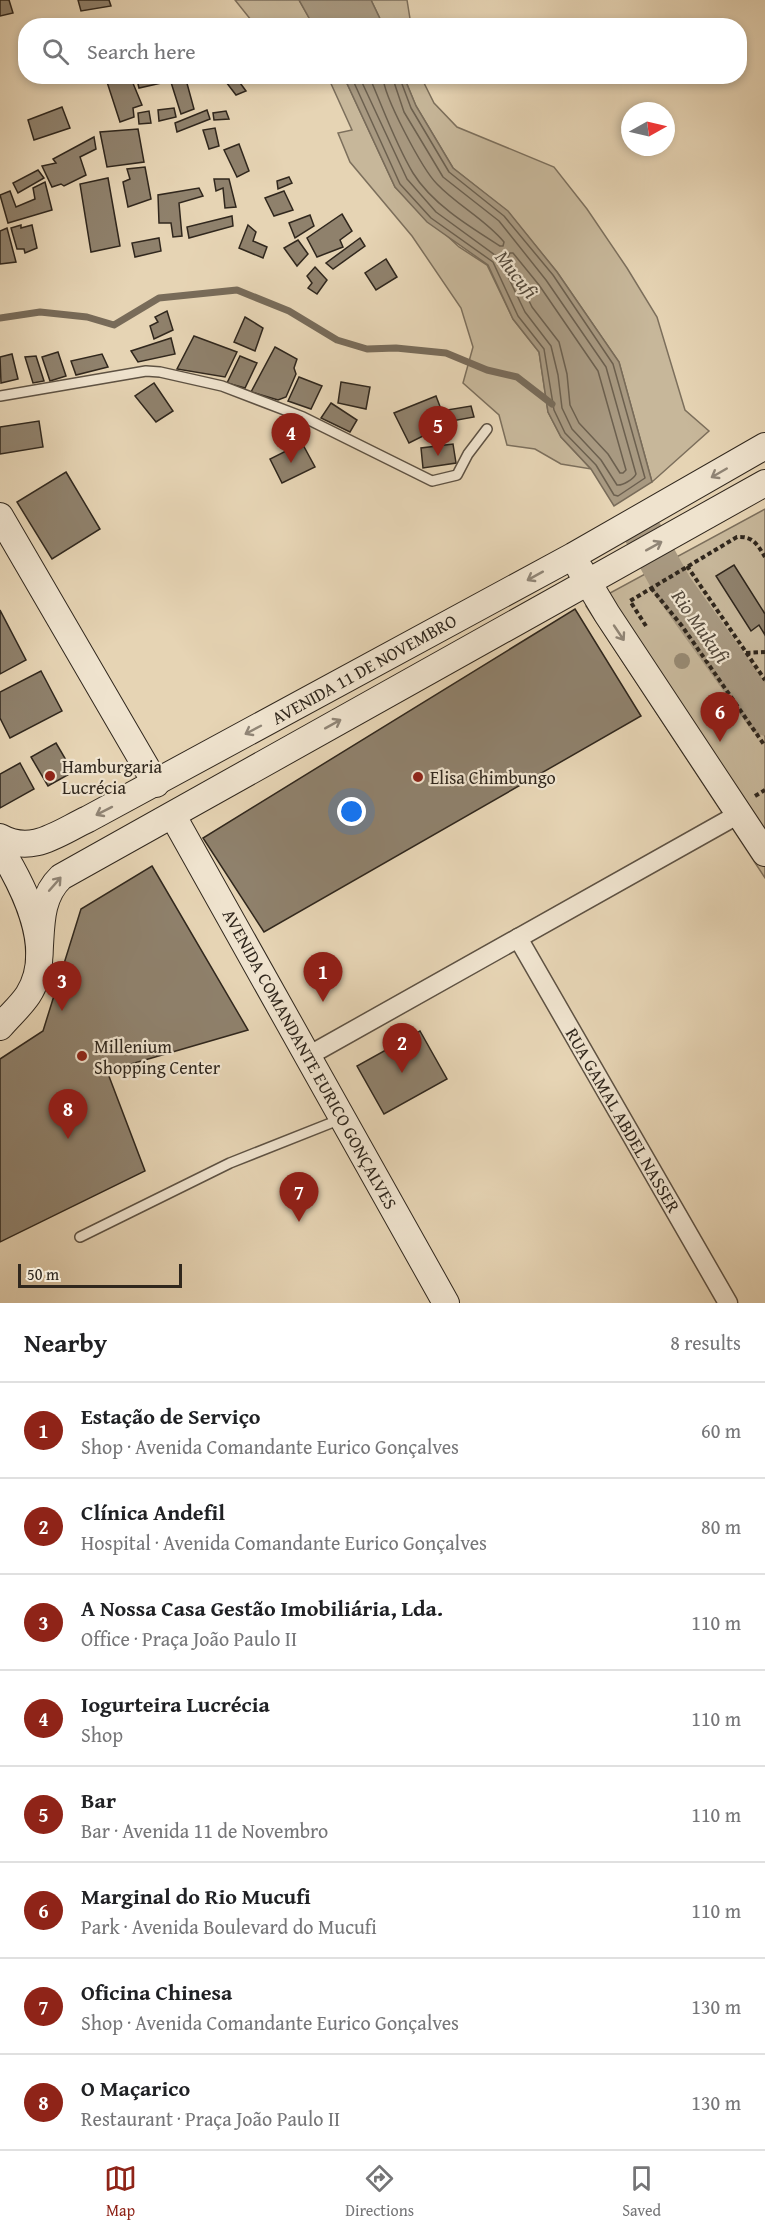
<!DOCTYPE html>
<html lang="en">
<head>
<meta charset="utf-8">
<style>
  :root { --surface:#fff; --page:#f6f6f6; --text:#202124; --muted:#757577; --line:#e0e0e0; --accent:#8f2418 }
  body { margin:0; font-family:"Gentium Book Plus",serif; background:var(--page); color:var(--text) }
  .compass { position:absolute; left:621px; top:102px; width:54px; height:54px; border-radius:50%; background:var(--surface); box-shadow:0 3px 9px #0003; rotate:82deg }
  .scale { position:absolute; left:18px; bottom:15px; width:164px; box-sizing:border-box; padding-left:6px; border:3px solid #30271d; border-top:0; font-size:16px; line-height:21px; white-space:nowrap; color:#30271d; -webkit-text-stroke:4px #efe3ce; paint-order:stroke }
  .you { position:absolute; left:352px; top:812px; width:21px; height:21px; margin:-15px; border:4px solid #fff; border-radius:50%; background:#1a73e8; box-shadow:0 0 0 9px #1a73e833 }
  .badge { display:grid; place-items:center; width:39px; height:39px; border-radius:50%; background:var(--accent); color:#fff; font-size:20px; font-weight:700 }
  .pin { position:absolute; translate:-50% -50px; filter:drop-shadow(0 2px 3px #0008) }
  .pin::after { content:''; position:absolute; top:32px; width:21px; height:18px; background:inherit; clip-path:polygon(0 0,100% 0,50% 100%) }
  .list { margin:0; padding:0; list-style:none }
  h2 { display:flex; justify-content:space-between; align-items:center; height:78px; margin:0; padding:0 24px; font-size:26px }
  h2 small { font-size:20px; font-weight:400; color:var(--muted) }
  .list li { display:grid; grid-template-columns:39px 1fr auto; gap:18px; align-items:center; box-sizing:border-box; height:96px; padding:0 24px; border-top:2px solid var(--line) }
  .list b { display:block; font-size:22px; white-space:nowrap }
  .list p { margin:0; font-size:20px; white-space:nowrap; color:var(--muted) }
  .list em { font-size:20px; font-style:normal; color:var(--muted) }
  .icon { flex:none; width:33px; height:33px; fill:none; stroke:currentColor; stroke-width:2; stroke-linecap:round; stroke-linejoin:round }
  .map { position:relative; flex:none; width:765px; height:1303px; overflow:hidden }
  .search { position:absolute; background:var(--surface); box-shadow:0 3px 9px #0003; left:18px; right:18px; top:18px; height:66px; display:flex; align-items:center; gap:15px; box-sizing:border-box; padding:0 21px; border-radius:24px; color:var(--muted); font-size:22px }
  .sheet { height:846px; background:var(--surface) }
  nav { display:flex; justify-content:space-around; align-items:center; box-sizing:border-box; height:84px; border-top:2px solid var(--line); background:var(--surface); font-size:16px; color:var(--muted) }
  nav a { display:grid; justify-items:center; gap:3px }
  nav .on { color:var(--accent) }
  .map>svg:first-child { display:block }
  .green { fill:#c7b79a; stroke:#7c6f5c; stroke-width:1.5 }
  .water { fill:#a89981; stroke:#786b59; stroke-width:1.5 }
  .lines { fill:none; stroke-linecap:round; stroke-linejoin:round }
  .shore { stroke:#6c604f; stroke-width:1.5 }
  .stream { stroke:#786b59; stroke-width:7 }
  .river { stroke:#a89981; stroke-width:39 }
  .building { fill:#8f816c; stroke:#30271d; stroke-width:1.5 }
  .lane-casing { stroke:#5e5243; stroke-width:12 }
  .street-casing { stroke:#5e5243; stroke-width:21 }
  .secondary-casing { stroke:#30271d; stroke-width:28 }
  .path { stroke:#30271d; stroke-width:4; stroke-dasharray:4.5 3; stroke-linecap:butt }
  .lane { stroke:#efe3ce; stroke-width:9 }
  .street { stroke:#efe3ce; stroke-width:18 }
  .secondary { stroke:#efe3ce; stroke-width:26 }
  .tree { fill:#978972 }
  .oneway { stroke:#908576 }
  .poi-dot { fill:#8f2418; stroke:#efe3ce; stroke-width:2 }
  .labels { text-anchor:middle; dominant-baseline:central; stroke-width:4.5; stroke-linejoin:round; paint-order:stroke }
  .street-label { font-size:18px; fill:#30271d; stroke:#efe3ce }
  .poi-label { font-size:18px; fill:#30271d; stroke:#efe3ce; text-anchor:start }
  .water-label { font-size:20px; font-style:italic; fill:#54493b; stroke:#efe3ce }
</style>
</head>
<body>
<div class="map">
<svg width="765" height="1303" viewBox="0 0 765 1303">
  <rect width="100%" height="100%" fill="#e6d4b4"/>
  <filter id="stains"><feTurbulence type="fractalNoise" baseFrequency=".00333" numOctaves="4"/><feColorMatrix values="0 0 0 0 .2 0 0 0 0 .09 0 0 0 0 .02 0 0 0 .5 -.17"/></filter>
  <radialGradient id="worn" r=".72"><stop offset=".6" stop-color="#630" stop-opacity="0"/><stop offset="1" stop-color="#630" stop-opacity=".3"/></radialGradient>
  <g class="green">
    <polygon points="235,0 299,0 313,25 255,25"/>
    <polygon points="371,0 407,0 411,25 383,25"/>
    <polygon points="328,77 344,77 395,187 459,247 487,265 513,319 539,352 548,412 561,437 591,469 561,464 535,449 507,445 499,415 463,383 473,347 461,308 412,236 350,162 338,133 352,130"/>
    <polygon points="404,77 421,77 434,103 457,127 554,167 587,209 627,268 657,317 685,410 709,431 652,482 619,362 557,272 508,212 453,168 416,106"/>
    <polygon points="765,509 765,878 586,606"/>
  </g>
  <g class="water">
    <polygon points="299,0 371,0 383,25 313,25"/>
    <polygon points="344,77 404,77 416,106 453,168 508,211 557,272 619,362 652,482 614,506 591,469 561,437 548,412 539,352 513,319 488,265 427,222 395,187"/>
    <polygon points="680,579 765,693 765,736 691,626 662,591 673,587"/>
  </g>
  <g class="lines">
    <g class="shore">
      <polyline points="351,76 400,184 431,218 493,262 518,316 544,349 554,410 565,433 596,465 614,495 618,496 645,478 613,364 553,275 504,216 449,172 411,108 399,76"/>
      <path d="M359,76L407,179L436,212L499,258L525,312L551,346L558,375L562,408L572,429L601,460L617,485C622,486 634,479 636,474L606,367L546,280L499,221L443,177L404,112L392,76"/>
      <path d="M369,76C383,108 395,143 413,173C432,204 470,227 500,246H503L504,242C485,219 458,206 437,184C423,170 383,96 383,76"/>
      <polygon points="510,253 513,253 539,285 598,371 626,470 623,473 620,473 608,454 579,423 570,405 567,374 559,342 532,307 508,257"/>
      <polyline points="765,696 758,693 682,591 679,590 675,592 674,596 696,623 765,726"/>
    </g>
    <polyline class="stream" points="0,318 40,312 87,317 114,325 159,298 237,290 289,311 337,340 367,349 396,348 446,353 487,370 517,377 552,404"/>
    <polyline class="river" points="643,533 673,587 765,716"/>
  </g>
  <g class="building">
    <polygon points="0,0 9,0 13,13 0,16"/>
    <polygon points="78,0 109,0 111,6 81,11"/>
    <polygon points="113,76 130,76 142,105 133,108 134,117 120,122 106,79"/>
    <polygon points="136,76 164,76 166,82 139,88"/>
    <polygon points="169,76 185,76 194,109 181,114"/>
    <polygon points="235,76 246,91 236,95 226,82"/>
    <polygon points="62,107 70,128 34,140 28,120"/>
    <polygon points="174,108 176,117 159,121 158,110"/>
    <polygon points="207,110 210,119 177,132 175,123"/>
    <polygon points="149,111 151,123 139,124 138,113"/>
    <polygon points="226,111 229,119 214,120 213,113"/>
    <polygon points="215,128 219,146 209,149 203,130"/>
    <polygon points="138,129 144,162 107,167 100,132"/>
    <polygon points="94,137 96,149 80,157 86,175 64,186 61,184 52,187 42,166 56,163 53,159"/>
    <polygon points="239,144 249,171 237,177 224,150"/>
    <polygon points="145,167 151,199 128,207 123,182 130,179 127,169"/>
    <polygon points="38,170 44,178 18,193 13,183"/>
    <polygon points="289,177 292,183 278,189 277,181"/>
    <polygon points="108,178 120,246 91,252 80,184"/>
    <polygon points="214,179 229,179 236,207 225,208 223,188 216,191"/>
    <polygon points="45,182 52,210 8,223 0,195 10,191 16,207 35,199 33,188"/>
    <polygon points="199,188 203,196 179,203 182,236 173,237 171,223 159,223 158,195"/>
    <polygon points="284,191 293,210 274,216 265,198"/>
    <polygon points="342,214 352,231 340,240 343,247 317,257 307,238"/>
    <polygon points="310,215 314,226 295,238 289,223"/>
    <polygon points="232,216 233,226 189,238 187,227"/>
    <polygon points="21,225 21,228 32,225 37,248 25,253 24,249 17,249 11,228"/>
    <polygon points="248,225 256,232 253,241 267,247 263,258 239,248"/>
    <polygon points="7,228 16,262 0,264 0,231"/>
    <polygon points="159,238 161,251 135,257 132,243"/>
    <polygon points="360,238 365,246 333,269 326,263"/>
    <polygon points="298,240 308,254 297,266 284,248"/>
    <polygon points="386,259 397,277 376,290 365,273"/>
    <polygon points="315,267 327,280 317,294 308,288 312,283 307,276"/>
    <polygon points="167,311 173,330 154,339 150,326 158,322 155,317"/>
    <polygon points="245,317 263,328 255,351 234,342"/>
    <polygon points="194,336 237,352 225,377 177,369"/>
    <polygon points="171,338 175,354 138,362 131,351"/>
    <polygon points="275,347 297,359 294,368 296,374 286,397 278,400 251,392"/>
    <polygon points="58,352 66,376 50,381 42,357"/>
    <polygon points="12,354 18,379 1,383 0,357"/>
    <polygon points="102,354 108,367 76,375 71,361"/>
    <polygon points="36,356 44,381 33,383 25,357"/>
    <polygon points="240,356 257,363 245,388 227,383"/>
    <polygon points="299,377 322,386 311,409 288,401"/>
    <polygon points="341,382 370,387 366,409 338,403"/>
    <polygon points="154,383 173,411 156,422 135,396"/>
    <polygon points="436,396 444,417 436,423 437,429 409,443 394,413"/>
    <polygon points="331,403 357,420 350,432 321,418"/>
    <polygon points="471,406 474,417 452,421 447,410"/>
    <polygon points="39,421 43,447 0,454 0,427"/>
    <polygon points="302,443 315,467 282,483 270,459"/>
    <polygon points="453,444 456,463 423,468 421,448"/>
    <polygon points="66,472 100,529 52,559 17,502"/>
    <polygon points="734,565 765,614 765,635 759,625 751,631 716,576"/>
    <polygon points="575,609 641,716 264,932 203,838"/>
    <polygon points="0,610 26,660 0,674"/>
    <polygon points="41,671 62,711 10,738 0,718 0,692"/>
    <polygon points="56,743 73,772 48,786 31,757"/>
    <polygon points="20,763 34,789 0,808 0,774"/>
    <polygon points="152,866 248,1030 107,1071 145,1171 0,1242 0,1059 43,1031 81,909"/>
    <polygon points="420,1031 447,1079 384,1114 357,1066"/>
  </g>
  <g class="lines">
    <defs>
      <g id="lane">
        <polyline points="0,396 146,371 160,372 222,386 303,417 432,481 457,475 468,454 487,429"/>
        <polyline points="80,1237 230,1163 341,1119"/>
      </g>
      <g id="street">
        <polyline points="518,938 728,1303"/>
        <polyline points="308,1056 739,814"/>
      </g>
      <g id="secondary">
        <polyline points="0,516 156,784"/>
        <polyline points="580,569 607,614 765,853"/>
        <polyline points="173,816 446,1303"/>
        <path d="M0,837C32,855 58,833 88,819L573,556L765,446"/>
        <path d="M0,848C24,887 57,950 28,995C20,1007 9,1016 0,1027"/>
        <path d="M39,959C42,930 38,899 61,877L765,483"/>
      </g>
    </defs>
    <use href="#lane" class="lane-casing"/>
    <use href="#street" class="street-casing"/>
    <use href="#secondary" class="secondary-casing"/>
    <g class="path">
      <polyline points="687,566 765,680"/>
      <polyline points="651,588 682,626 765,746"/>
      <path d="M646,626L630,601L737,537C753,536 757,544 765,557"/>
      <polyline points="746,653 765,652"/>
      <polyline points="755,796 765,790"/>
    </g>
    <use href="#lane" class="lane"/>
    <use href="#street" class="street"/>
    <use href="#secondary" class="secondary"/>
  </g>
  <g class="tree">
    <circle cx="682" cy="661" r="8"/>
    <circle cx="716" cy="704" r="8"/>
  </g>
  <defs><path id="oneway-shaft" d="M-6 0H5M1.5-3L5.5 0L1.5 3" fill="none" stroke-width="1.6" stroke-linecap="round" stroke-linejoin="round" transform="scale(1.5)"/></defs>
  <g class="oneway">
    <use href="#oneway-shaft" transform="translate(719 473) rotate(150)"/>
    <use href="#oneway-shaft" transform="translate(654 546) rotate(-29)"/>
    <use href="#oneway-shaft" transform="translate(535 576) rotate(151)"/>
    <use href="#oneway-shaft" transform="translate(619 633) rotate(56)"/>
    <use href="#oneway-shaft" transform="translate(333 724) rotate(-29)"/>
    <use href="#oneway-shaft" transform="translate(253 730) rotate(152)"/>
    <use href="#oneway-shaft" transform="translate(104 811) rotate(153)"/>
    <use href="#oneway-shaft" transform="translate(55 884) rotate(-49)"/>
  </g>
  <g class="poi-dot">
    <circle cx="50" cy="776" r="6"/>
    <circle cx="418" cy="777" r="6"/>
    <circle cx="82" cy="1056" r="6"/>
  </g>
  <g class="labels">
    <g class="street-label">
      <text transform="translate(364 669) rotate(-29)">AVENIDA 11 DE NOVEMBRO</text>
      <text transform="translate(310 1059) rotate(61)">AVENIDA COMANDANTE EURICO GONÇALVES</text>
      <text transform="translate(623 1120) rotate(60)">RUA GAMAL ABDEL NASSER</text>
    </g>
    <g class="poi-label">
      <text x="62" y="766">Hamburgaria<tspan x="62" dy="21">Lucrécia</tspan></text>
      <text x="430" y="777">Elisa Chimbungo</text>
      <text x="94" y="1046">Millenium<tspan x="94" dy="21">Shopping Center</tspan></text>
    </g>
    <g class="water-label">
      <text transform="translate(517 274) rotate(52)">Mucufi</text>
      <text transform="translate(701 626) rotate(55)">Rio Mukufi</text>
    </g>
  </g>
  <rect width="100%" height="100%" filter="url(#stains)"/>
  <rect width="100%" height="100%" fill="url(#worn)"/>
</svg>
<svg class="compass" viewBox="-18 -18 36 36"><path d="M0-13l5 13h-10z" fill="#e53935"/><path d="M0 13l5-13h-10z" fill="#757577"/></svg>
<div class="scale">50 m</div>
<div class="you"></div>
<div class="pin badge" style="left:323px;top:1002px">1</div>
<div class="pin badge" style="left:402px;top:1073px">2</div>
<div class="pin badge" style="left:62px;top:1011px">3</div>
<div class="pin badge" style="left:291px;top:463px">4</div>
<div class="pin badge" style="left:438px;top:456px">5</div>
<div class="pin badge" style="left:720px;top:742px">6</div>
<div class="pin badge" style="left:299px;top:1222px">7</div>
<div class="pin badge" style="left:68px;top:1139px">8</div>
<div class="search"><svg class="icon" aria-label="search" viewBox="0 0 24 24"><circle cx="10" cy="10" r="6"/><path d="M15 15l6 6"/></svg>Search here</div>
</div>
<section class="sheet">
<h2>Nearby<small>8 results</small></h2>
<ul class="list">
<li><span class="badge">1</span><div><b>Estação de Serviço</b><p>Shop · Avenida Comandante Eurico Gonçalves</p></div><em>60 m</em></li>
<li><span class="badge">2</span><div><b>Clínica Andefil</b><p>Hospital · Avenida Comandante Eurico Gonçalves</p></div><em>80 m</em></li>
<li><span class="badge">3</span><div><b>A Nossa Casa Gestão Imobiliária, Lda.</b><p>Office · Praça João Paulo II</p></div><em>110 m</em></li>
<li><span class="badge">4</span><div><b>Iogurteira Lucrécia</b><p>Shop</p></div><em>110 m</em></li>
<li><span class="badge">5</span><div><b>Bar</b><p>Bar · Avenida 11 de Novembro</p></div><em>110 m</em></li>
<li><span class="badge">6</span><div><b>Marginal do Rio Mucufi</b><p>Park · Avenida Boulevard do Mucufi</p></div><em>110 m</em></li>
<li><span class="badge">7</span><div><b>Oficina Chinesa</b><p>Shop · Avenida Comandante Eurico Gonçalves</p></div><em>130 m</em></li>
<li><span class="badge">8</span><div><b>O Maçarico</b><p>Restaurant · Praça João Paulo II</p></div><em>130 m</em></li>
</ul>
</section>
<nav>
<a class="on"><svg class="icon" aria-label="map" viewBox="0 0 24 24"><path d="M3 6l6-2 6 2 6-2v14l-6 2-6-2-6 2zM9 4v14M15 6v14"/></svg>Map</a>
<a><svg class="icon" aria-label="directions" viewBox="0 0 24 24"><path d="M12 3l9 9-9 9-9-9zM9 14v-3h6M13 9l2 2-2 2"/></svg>Directions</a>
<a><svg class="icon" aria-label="saved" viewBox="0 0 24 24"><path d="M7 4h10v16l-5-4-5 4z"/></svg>Saved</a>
</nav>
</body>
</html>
